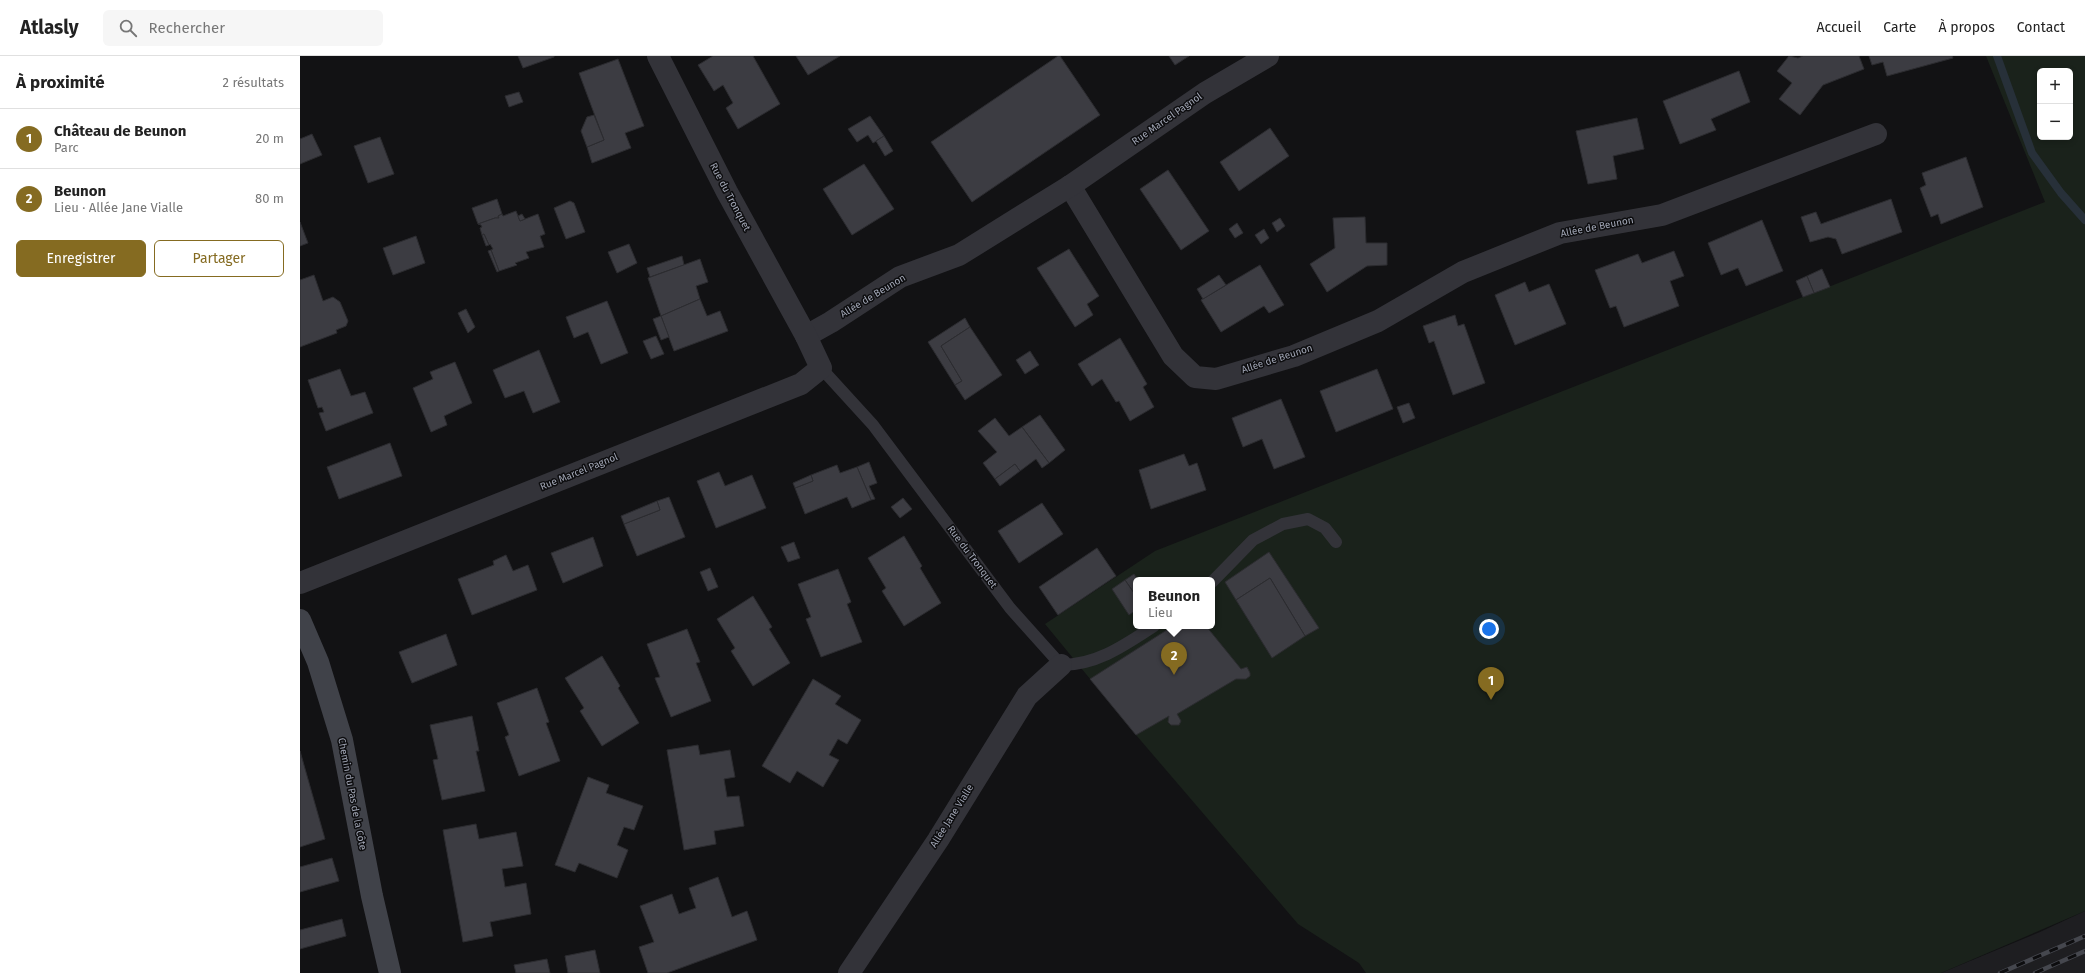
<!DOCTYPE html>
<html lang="fr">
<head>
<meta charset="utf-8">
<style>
  :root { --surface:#fff; --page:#f6f6f6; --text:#222; --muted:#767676; --line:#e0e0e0; --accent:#856b21 }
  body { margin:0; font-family:"Fira Sans",sans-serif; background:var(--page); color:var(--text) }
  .controls { position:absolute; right:12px; top:12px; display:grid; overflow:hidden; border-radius:6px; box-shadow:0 2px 6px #0003 }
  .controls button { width:36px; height:36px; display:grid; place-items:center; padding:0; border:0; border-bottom:1px solid var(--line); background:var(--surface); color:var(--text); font:20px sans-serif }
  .you { position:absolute; left:1189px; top:573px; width:14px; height:14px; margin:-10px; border:3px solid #fff; border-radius:50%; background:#1a73e8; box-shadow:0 0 0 6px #1a73e833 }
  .badge { display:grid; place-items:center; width:26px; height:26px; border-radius:50%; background:var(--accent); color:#fff; font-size:13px; font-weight:700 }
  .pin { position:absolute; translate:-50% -33px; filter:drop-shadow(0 1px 2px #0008) }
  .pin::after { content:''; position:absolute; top:21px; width:14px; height:12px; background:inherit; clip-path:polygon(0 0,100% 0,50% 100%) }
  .popup { position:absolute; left:833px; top:521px; width:82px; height:52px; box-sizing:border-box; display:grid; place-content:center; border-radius:6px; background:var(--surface); filter:drop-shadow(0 1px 3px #0005); font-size:13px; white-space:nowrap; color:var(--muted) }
  .popup b { font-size:15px; color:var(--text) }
  .popup::after { content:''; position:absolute; left:50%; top:100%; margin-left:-8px; border:8px solid transparent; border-top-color:var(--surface) }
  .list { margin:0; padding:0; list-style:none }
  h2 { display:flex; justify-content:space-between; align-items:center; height:52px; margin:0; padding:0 16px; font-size:17px }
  h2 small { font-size:13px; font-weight:400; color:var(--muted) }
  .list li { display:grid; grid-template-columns:26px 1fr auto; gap:12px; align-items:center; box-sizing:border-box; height:60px; padding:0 16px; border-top:1px solid var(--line) }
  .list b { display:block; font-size:15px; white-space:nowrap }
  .list p { margin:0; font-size:13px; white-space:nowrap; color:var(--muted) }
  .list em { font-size:13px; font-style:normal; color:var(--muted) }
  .actions { display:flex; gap:8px; padding:12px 16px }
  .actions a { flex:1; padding:9px 0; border:1px solid var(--accent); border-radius:6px; text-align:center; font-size:14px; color:var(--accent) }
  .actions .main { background:var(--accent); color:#fff }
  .icon { flex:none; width:22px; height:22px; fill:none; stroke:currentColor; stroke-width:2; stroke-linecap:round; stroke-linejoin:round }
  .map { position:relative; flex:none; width:1785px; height:917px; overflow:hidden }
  header { display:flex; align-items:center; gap:24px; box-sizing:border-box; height:56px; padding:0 20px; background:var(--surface); border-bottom:1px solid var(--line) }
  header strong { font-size:19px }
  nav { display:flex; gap:22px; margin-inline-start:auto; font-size:14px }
  .search { width:280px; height:36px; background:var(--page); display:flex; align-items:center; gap:10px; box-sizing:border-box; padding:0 14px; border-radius:6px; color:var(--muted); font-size:15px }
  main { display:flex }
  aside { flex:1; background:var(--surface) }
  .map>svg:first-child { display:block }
  .built { fill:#1e1e21 }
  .green { fill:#1a221b; fill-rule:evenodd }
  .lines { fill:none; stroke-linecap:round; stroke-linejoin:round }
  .stream { stroke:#273039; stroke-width:8 }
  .building { fill:#3c3c42; stroke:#2c2c30 }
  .lane { stroke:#333339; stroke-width:12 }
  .street { stroke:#333339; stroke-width:22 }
  .secondary { stroke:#404249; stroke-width:22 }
  .rail-casing { stroke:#45474e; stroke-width:4.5 }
  .rail { stroke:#0d0d0f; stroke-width:3; stroke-dasharray:9; stroke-linecap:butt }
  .labels { text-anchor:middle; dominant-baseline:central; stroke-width:3; stroke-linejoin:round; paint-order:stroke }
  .street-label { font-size:10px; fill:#a2a7b6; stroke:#0d0d0f }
</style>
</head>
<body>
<header>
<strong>Atlasly</strong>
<div class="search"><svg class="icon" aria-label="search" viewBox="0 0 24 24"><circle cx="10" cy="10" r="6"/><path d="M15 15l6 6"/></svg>Rechercher</div>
<nav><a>Accueil</a><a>Carte</a><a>À propos</a><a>Contact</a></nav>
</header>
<main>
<aside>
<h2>À proximité<small>2 résultats</small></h2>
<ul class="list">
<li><span class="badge">1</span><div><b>Château de Beunon</b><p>Parc</p></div><em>20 m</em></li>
<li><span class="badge">2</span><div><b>Beunon</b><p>Lieu · Allée Jane Vialle</p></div><em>80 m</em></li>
</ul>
<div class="actions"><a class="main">Enregistrer</a><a>Partager</a></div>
</aside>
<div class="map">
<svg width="1785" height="917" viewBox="0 0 1785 917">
  <rect width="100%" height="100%" fill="#121214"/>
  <polygon class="built" points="1785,855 1785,917 1641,917 1740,876"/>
  <path class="green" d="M1686,0H1785V855L1641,917H1066L1059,907L998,868L836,679L745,568L855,495L1745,146ZM1740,15H1770V81H1740ZM836,524H912V570H836Z"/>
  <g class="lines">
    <polyline class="stream" points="1697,0 1732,97 1761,137 1785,164"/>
  </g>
  <g class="building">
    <polygon points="218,0 254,0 254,1 223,12"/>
    <polygon points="413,0 453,0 480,48 438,73 426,52 433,47 423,29 414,35 398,9"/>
    <polygon points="496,0 540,0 508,19"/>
    <polygon points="758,0 760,0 800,59 672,146 631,86"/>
    <polygon points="869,0 889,0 875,9"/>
    <polygon points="1489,0 1498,2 1503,0 1559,0 1564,13 1523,29 1500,59 1479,43 1492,27 1477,15"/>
    <polygon points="1569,0 1652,0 1653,2 1587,20 1583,6 1572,9"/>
    <polygon points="318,3 344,70 325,77 331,92 292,107 287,91 304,84 279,17"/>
    <polygon points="1439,15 1450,46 1411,63 1416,74 1380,88 1363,45"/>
    <polygon points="219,36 223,46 209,51 205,40"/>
    <polygon points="294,59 304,84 287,91 281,75 287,61"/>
    <polygon points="570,60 584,80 573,87 568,79 557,86 548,73"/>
    <polygon points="1337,62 1344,93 1313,100 1317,123 1288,128 1276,75"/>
    <polygon points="970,72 989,100 939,135 920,106"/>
    <polygon points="12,78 22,99 0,108 0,83"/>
    <polygon points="584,80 593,95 585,100 576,85"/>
    <polygon points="80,81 94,118 68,127 54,90"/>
    <polygon points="1666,101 1683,151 1641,168 1638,158 1631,161 1620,132 1626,129 1622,117"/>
    <polygon points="564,108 594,153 552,179 523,133"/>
    <polygon points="868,114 909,175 881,194 840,133"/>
    <polygon points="197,143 202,158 198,160 199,162 195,162 178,168 172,152"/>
    <polygon points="1591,143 1602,176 1542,198 1536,183 1528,181 1510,186 1501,161 1516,156 1521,168"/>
    <polygon points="270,145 274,147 285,176 266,183 254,152"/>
    <polygon points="216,155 220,165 238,158 245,178 240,180 244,191 226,196 229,202 215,207 217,209 199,215 191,194 193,193 190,188 189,189 184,178 182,179 180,172 182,171 181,169 178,168 195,162 199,162 198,160 202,158 203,160"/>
    <polygon points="222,158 225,163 220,165 218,160"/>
    <polygon points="1065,161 1066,187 1087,187 1087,209 1067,210 1027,236 1010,208 1035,192 1033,162"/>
    <polygon points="980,162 985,170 977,176 972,167"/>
    <polygon points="1462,164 1483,215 1446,230 1438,212 1421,219 1408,187"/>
    <polygon points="0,166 8,187 0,190"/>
    <polygon points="937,167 943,177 935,182 929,173"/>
    <polygon points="964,173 969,182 961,188 955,179"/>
    <polygon points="184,178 189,189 186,190 182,179"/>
    <polygon points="116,180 125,207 93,219 83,192"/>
    <polygon points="329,188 337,207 317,217 308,196"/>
    <polygon points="769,193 799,240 787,248 793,259 775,271 737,212"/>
    <polygon points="191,194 199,215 197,216 188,195"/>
    <polygon points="1374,195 1384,220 1370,225 1379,250 1324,271 1316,250 1310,252 1295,214 1338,198 1342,207"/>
    <polygon points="382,200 384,209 350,221 347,212"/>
    <polygon points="400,203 408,226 396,230 400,243 361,260 348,222"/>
    <polygon points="960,209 984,249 969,257 964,250 921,276 901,244"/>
    <polygon points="1522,213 1530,231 1514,237 1507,220"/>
    <polygon points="14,219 23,245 33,241 40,246 48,265 46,270 36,274 37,277 0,291 0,224"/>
    <polygon points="919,219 926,229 903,243 897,233"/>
    <polygon points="1507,220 1514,237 1503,241 1496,225"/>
    <polygon points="1225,226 1229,236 1249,228 1266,268 1215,289 1195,239"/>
    <polygon points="400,243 407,260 420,255 428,275 374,295 361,260"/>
    <polygon points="307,245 328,297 301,308 288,276 274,282 266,261"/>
    <polygon points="166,253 175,271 168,277 158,257"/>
    <polygon points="1155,259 1158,270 1164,268 1185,327 1153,339 1134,285 1129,287 1123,270"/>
    <polygon points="361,260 369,281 361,284 353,263"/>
    <polygon points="665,262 670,271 641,290 662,325 655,329 628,286"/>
    <polygon points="670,271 702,319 665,344 655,329 662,325 641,290"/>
    <polygon points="356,280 364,298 351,303 343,285"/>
    <polygon points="820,282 847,328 843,331 854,351 830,365 819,345 816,346 802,323 792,330 778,308"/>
    <polygon points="239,294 260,346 233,357 224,335 205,342 193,314"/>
    <polygon points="730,295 739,309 725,318 716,304"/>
    <polygon points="155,306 172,347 144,360 147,369 131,376 113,332 133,323 130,316"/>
    <polygon points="40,313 51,340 65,336 73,357 26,375 19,357 24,356 22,351 18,352 8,324"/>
    <polygon points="1077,313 1093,353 1036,376 1020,335"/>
    <polygon points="981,343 1005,401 974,413 962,383 943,391 932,362"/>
    <polygon points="1109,347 1115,362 1103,367 1097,351"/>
    <polygon points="740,359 765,394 749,407 722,371"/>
    <polygon points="695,362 709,380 722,371 749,407 742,412 736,403 720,415 715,408 695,423 683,407 697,396 678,375"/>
    <polygon points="90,387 102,420 39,443 27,411"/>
    <polygon points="884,398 889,410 897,407 906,434 851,453 839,414"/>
    <polygon points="569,406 577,427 569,430 575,443 571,444 557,411"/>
    <polygon points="715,408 720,415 700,430 695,423"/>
    <polygon points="537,409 540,417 557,411 571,444 552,452 547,441 505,458 495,432 513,425 511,419"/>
    <polygon points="419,416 425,430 452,419 466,452 416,472 397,425"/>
    <polygon points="511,419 513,425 495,432 493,427"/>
    <polygon points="369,441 385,481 337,500 324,468 360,454 357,445"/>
    <polygon points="603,442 612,453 600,462 591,451"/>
    <polygon points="357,445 360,454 324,468 321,460"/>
    <polygon points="742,447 763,478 719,507 698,475"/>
    <polygon points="604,480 622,510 620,512 641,547 604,570 582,535 586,532 568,502"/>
    <polygon points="293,481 303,510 263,527 251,497"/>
    <polygon points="494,486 500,502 488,506 481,491"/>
    <polygon points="797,492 816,520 758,559 739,531"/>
    <polygon points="969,496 1019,572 1005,580 970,522 936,544 925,526"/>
    <polygon points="206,499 213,515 228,509 237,534 172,559 158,523 194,509 193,505"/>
    <polygon points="410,512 418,531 408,535 400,516"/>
    <polygon points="538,513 551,546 547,548 562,586 521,601 506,563 511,561 498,528"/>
    <polygon points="834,518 838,524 836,524 836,540 825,524"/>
    <polygon points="970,522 1005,580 972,602 936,544"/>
    <polygon points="825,524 836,540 836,554 829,559 812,533"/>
    <polygon points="453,540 472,571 469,573 490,607 453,630 431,595 435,592 417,563"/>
    <polygon points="873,570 906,570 941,613 947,611 950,617 950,620 946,623 936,623 877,658 881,665 879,669 871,669 868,666 869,660 836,679 790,623"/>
    <polygon points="387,573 400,606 396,607 411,645 371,661 355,622 360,621 347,588"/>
    <polygon points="146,578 157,609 112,627 99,596"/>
    <polygon points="302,600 320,630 318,632 339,667 302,690 280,655 284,652 265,622"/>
    <polygon points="513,623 541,640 535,648 561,664 547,688 538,683 529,699 539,704 523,731 497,715 490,727 462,710"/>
    <polygon points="237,632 249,666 246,667 260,705 219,720 205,681 209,679 197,647"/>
    <polygon points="172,660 179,695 176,695 185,735 142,744 133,704 138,703 130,669"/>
    <polygon points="398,689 400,699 430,694 435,721 424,723 427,741 439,740 444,770 414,775 416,788 384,794 367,694"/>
    <polygon points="0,695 25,783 0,791"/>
    <polygon points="288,721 309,729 306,737 343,750 334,774 324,771 317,789 328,794 317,822 279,807 275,816 255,809"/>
    <polygon points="176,768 179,783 216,776 223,810 202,813 205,831 226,827 231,858 190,866 193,880 163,886 143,774"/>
    <polygon points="32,802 39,825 0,836 0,811"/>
    <polygon points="418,821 432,861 447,855 457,884 367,917 348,917 339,891 354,886 340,850 372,838 379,858 396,852 389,832"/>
    <polygon points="42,863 46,880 0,893 0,874"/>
    <polygon points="295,894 300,917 268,917 265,900"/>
    <polygon points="247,903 250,917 216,917 214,909"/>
  </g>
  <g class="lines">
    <g class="lane">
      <path d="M521,312L573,369L710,552L761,609C797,609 825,589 854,570"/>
      <polyline points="912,526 953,484 983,468 1008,463 1025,472 1036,486"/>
    </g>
    <g class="street">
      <polyline points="770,130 873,300 895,321 916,323 994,300 1078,265 1163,216 1260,177 1362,159 1576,78"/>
      <polyline points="506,280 531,266 600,221 659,199 770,130 905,37 968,0"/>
      <polyline points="0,527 501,328 521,312 506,280 427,136 358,0"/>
      <polyline points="549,917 638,784 727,640 761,609"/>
    </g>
    <polyline class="secondary" points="0,564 18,606 42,684 72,840 90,917"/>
    <defs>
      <g id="rail">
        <polyline points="1700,917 1785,880"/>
        <polyline points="1735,917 1785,895"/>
      </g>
    </defs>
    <use href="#rail" class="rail-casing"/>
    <use href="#rail" class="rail"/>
  </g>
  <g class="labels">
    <g class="street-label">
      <text transform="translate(867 63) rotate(-35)">Rue Marcel Pagnol</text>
      <text transform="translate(430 141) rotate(62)">Rue du Tronquet</text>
      <text transform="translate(1297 171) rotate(-11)">Allée de Beunon</text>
      <text transform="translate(573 240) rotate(-31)">Allée de Beunon</text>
      <text transform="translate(977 303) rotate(-18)">Allée de Beunon</text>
      <text transform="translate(279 416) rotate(-22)">Rue Marcel Pagnol</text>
      <text transform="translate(672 501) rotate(53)">Rue du Tronquet</text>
      <text transform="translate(52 738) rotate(79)">Chemin du Pas de la Côte</text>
      <text transform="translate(652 760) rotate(-58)">Allée Jane Vialle</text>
    </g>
  </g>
</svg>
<div class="controls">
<button>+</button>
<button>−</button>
</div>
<div class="you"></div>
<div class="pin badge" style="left:1191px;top:644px">1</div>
<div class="pin badge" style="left:874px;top:619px">2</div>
<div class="popup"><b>Beunon</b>Lieu</div>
</div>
</main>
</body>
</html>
